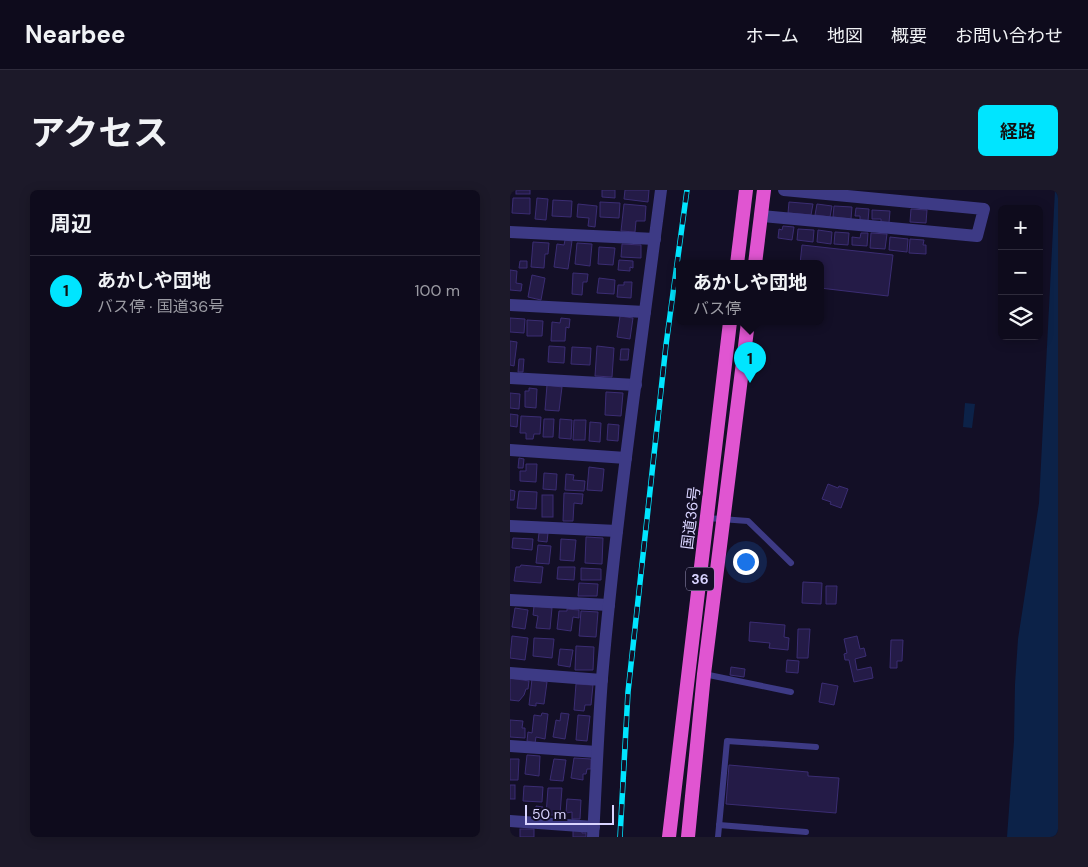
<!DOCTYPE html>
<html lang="ja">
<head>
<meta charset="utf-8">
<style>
  :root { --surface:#0e0b1c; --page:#1c1929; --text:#f1f3f6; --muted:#9b9ba3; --line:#2e2b3b; --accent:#00e5ff }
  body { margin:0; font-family:"DM Sans","Noto Sans JP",sans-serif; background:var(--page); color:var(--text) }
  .controls { position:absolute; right:15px; top:15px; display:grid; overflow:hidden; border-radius:8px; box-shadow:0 2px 12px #0003 }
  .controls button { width:45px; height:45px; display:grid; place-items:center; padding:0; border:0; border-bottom:1px solid var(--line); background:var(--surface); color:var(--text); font:25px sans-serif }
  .scale { position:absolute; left:15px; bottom:12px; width:89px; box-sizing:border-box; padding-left:5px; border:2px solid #d9d4ff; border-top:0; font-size:14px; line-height:18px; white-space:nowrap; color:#d9d4ff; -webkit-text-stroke:4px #130f26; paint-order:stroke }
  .you { position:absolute; left:235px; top:371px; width:18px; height:18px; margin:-12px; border:4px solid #fff; border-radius:50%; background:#1a73e8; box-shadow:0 0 0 8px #1a73e833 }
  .badge { display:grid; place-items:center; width:32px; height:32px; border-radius:50%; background:var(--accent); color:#111; font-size:16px; font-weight:700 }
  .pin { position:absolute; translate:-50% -41px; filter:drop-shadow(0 1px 2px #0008) }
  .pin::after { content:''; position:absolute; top:26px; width:18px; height:15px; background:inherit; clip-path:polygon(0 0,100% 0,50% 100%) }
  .popup { position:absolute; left:166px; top:70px; width:148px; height:65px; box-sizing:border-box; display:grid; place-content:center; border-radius:8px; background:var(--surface); filter:drop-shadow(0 1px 4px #0005); font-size:16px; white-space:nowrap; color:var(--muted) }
  .popup b { font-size:19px; color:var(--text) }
  .popup::after { content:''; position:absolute; left:50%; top:100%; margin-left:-10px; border:10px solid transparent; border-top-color:var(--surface) }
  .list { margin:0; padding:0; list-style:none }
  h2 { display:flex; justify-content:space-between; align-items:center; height:65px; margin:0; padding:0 20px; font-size:21px }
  h2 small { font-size:16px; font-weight:400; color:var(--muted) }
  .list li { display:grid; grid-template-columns:32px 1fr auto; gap:15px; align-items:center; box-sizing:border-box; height:70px; padding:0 20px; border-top:1px solid var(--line) }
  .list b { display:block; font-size:19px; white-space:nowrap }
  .list p { margin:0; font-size:16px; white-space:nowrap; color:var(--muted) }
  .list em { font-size:16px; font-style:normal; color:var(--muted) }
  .icon { flex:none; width:28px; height:28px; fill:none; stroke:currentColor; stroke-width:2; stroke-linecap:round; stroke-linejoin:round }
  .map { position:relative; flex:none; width:548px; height:647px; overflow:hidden; border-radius:8px }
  header { display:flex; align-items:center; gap:30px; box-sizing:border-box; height:70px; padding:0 25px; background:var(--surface); border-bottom:1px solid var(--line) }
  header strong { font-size:24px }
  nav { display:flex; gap:28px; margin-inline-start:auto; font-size:18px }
  .intro { display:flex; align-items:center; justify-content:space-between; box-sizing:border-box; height:120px; padding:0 30px }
  h1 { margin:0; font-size:35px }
  .button { padding:12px 22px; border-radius:8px; background:var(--accent); color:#111; font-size:18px; font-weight:700 }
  main { display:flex; gap:30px; padding:0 30px }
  aside { flex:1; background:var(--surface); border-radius:8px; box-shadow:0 2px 12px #0003 }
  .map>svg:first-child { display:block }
  .water { fill:#0c2248 }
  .building { fill:#241b47; stroke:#3b2d73 }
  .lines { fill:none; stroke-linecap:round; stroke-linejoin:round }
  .service { stroke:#3d3a85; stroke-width:6 }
  .minor { stroke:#3d3a85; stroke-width:12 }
  .trunk { stroke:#e055d1; stroke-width:14 }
  .rail-casing { stroke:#00e5ff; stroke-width:5.5 }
  .rail { stroke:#130f26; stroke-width:4; stroke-dasharray:11; stroke-linecap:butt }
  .labels { text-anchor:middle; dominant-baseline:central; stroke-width:4.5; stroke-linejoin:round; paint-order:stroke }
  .shield { fill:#130f26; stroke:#9e99be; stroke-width:1 }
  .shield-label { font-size:14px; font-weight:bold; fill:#d9d4ff }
  .street-label { font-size:15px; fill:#d9d4ff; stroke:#130f26 }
</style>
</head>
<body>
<header>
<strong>Nearbee</strong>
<nav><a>ホーム</a><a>地図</a><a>概要</a><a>お問い合わせ</a></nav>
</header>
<div class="intro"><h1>アクセス</h1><a class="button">経路</a></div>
<main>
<aside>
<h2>周辺<small></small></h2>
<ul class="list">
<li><span class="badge">1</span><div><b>あかしや団地</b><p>バス停 · 国道36号</p></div><em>100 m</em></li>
</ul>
</aside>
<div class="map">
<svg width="548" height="647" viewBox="0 0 548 647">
  <rect width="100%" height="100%" fill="#130f26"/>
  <g class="water">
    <polygon points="545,0 548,0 548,647 497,647 504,551 505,494 508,449 529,313"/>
    <polygon points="455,213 465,214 462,238 453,237"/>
  </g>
  <g class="building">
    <rect x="6" y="0" width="14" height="4"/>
    <polygon points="92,0 105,0 105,8 92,7"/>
    <polygon points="115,0 139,0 138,12 114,9"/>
    <polygon points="3,8 20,8 20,24 2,23"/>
    <polygon points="27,8 38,9 36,30 25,29"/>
    <polygon points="43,10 62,11 61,27 42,26"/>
    <polygon points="90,12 110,13 109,28 90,27"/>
    <polygon points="279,12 303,14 301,25 278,23"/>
    <polygon points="68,14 87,16 85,37 78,36 79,28 67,27"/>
    <polygon points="114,14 136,16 135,31 126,31 125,42 111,41"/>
    <polygon points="307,14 322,16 320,27 305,25"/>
    <polygon points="324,16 342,17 341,29 323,27"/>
    <polygon points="346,18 359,19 358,31 350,30 350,26 345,26"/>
    <polygon points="401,19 417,20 416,33 400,32"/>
    <polygon points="362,20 380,21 379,33 371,32 371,29 362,29"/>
    <polygon points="273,36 284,37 282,50 268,48 269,39 272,40"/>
    <polygon points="288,39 304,40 303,52 287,50"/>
    <polygon points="308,40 322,42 321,54 307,52"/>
    <polygon points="325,42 339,43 338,55 324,54"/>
    <polygon points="351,43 358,43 357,56 342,55 342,47 350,48"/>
    <polygon points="361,43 377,44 375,59 360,58"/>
    <polygon points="380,47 398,49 397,62 379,60"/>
    <polygon points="400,49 414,50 413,55 416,55 416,64 399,63"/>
    <polygon points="55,50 62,51 58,79 44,77 47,54 54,55"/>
    <polygon points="23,52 39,53 38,64 35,64 34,78 21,77"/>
    <polygon points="67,53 82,54 80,76 65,74"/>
    <polygon points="112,54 131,55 131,68 111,67"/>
    <polygon points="292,55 383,65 378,106 310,98 310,74 290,74"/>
    <polygon points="89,57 105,58 103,75 88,74"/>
    <polygon points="109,70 123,71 123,78 120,77 120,81 108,80"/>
    <polygon points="10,71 17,71 17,78 9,78"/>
    <polygon points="0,80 7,81 6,93 12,94 11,101 0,100"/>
    <polygon points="63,83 78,84 77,92 73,92 72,105 62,104"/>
    <polygon points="22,85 35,88 31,110 18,107"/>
    <polygon points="89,88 105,90 104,104 87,103"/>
    <polygon points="114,92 122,92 121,108 107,107 108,95 114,95"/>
    <polygon points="110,126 123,128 120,149 107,147"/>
    <polygon points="0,128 15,129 14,143 0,142"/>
    <polygon points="51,128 60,129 59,138 56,137 55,151 41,151 42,132 50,133"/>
    <polygon points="17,130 33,131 32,146 17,146"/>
    <polygon points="0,151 7,152 4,176 0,175"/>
    <polygon points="39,156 55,157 54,173 38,172"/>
    <polygon points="87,156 104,158 102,187 85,186"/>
    <polygon points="62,157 81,158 80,175 61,174"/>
    <polygon points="111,159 119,159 118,170 110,170"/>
    <polygon points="9,169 14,169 13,182 8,182"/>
    <polygon points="37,195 52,197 49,221 35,220"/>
    <polygon points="19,198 27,199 26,218 15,217 15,201 19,201"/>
    <polygon points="96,202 113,203 111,226 95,225"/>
    <polygon points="0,203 10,204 9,219 0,218"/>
    <polygon points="0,224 8,225 7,237 0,236"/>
    <polygon points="11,226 31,227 30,244 24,244 23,249 16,249 16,243 10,243"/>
    <polygon points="34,229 44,229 43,247 33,247"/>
    <polygon points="50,229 62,230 61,249 49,248"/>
    <polygon points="64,230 76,230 75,250 63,250"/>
    <polygon points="80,232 91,233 90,252 79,251"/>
    <polygon points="98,234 109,235 108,251 97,250"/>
    <polygon points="9,268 14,269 13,278 8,278"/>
    <polygon points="16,274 27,274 26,292 10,291 10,281 16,281"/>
    <polygon points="79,277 94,279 92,301 77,300"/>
    <polygon points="34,283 47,284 46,300 33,299"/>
    <polygon points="56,284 64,285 63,290 75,291 74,301 55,300"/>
    <polygon points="318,294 328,298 329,296 338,299 331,318 320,314 321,312 312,309"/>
    <polygon points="0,300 5,301 4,310 0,310"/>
    <polygon points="9,301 27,302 26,319 7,318"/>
    <polygon points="54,303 73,304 72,314 64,313 63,331 53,331"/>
    <rect x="32" y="305" width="11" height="22"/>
    <polygon points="29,343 38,343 37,352 28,351"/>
    <polygon points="76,347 93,348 92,374 75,373"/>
    <polygon points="3,348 23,349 22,360 2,358"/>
    <polygon points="51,349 66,350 64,371 50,370"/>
    <polygon points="28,355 41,356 39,374 26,373"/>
    <polygon points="11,375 33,377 31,393 4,391 6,377 10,377"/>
    <polygon points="48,377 65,377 64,390 47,389"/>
    <polygon points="71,378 91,379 91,390 71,390"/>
    <polygon points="293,392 312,393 311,414 292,413"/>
    <polygon points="69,393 88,394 87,406 68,406"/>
    <polygon points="316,396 327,396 326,414 316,414"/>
    <polygon points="24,416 42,418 40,439 26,438 28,426 23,425"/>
    <polygon points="5,418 18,420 15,439 2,437"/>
    <polygon points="57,419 69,420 69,428 63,427 61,441 47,439 49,421 57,421"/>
    <polygon points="71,421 88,422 86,447 69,446"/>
    <polygon points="240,432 275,435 274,447 279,448 278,460 259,458 260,453 239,451"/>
    <polygon points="288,439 300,439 298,468 287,468"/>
    <polygon points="2,446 18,448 15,470 0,468"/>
    <polygon points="347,446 350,459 354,458 356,466 345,469 347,480 361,477 363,488 344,492 339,470 335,470 334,464 337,463 334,449"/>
    <polygon points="24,448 44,449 42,468 23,466"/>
    <polygon points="381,450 393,450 392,471 387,471 387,478 380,478"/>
    <polygon points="66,456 84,457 83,480 65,480"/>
    <polygon points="50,459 63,460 60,477 48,475"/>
    <polygon points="277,470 289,471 288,483 276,482"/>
    <polygon points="221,477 235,479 234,487 220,485"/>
    <polygon points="0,488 19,491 18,499 16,499 14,505 9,511 0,510"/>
    <polygon points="22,489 37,492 34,514 26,513 26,516 19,515"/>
    <polygon points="312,493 328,496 324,515 309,512"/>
    <polygon points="66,494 83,495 81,515 75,515 74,521 64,520"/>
    <polygon points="32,523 38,524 35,549 26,547 25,553 17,551 18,542 22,543 24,525 31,526"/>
    <polygon points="51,523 59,524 55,549 43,547 46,530 50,531"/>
    <polygon points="68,525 80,526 77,551 66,550"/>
    <polygon points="0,530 13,531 12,538 15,538 15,548 0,547"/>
    <polygon points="17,565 30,566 29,586 15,584"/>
    <polygon points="64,568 81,569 81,579 77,579 76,584 73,584 73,590 61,588"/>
    <polygon points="0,569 9,569 8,590 0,590"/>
    <polygon points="44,569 56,570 53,591 40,590"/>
    <polygon points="219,575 298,582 298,586 329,588 326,623 216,614"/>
    <rect x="0" y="595" width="5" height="14"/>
    <polygon points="14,596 33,597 32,612 13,611"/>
    <polygon points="38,598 52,598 50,625 36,625"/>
    <polygon points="57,609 71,610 70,629 62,629 62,622 56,623"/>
    <polygon points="26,616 33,617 32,626 26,626"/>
    <polygon points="63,638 72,639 72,643 76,643 76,647 63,647"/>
    <rect x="10" y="639" width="14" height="8"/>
  </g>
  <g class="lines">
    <g class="service">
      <polyline points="197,328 238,331 281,373"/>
      <polyline points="194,484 281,502"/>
      <polyline points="209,635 296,642"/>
      <polyline points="208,647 217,551 306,557"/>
    </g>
    <g class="minor">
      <polyline points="251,26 467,46 474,19 274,0"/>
      <polyline points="0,42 145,49"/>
      <polyline points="0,115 135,122"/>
      <polyline points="0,188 126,195"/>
      <polyline points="0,260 116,268"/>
      <polyline points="0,336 107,341"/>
      <polyline points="0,410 99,415"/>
      <polyline points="0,483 92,490"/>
      <polyline points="0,556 87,562"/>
      <polyline points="0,631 84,637"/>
      <path d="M83,647C86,594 88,541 92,488C106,325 130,163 151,0"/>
    </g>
    <g class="trunk">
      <polyline points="227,74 236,0"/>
      <polyline points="245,74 254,0"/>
      <polyline points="159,647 220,132"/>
      <polyline points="178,647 194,484 238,132"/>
    </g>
    <defs>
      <polyline id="rail" points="110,647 118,502 156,155 177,0"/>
    </defs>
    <use href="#rail" class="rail-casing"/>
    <use href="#rail" class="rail"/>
  </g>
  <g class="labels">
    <rect class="shield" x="176" y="377.5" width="28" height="23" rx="4"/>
    <g class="shield-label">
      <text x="190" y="389">36</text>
    </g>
    <g class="street-label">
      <text transform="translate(181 328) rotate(-83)">国道36号</text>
    </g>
  </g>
</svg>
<div class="controls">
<button>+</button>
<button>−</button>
<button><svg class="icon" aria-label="layers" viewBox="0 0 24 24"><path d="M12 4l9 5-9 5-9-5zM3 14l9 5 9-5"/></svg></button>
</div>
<div class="scale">50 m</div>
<div class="you"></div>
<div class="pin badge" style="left:240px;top:193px">1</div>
<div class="popup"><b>あかしや団地</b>バス停</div>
</div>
</main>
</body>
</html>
